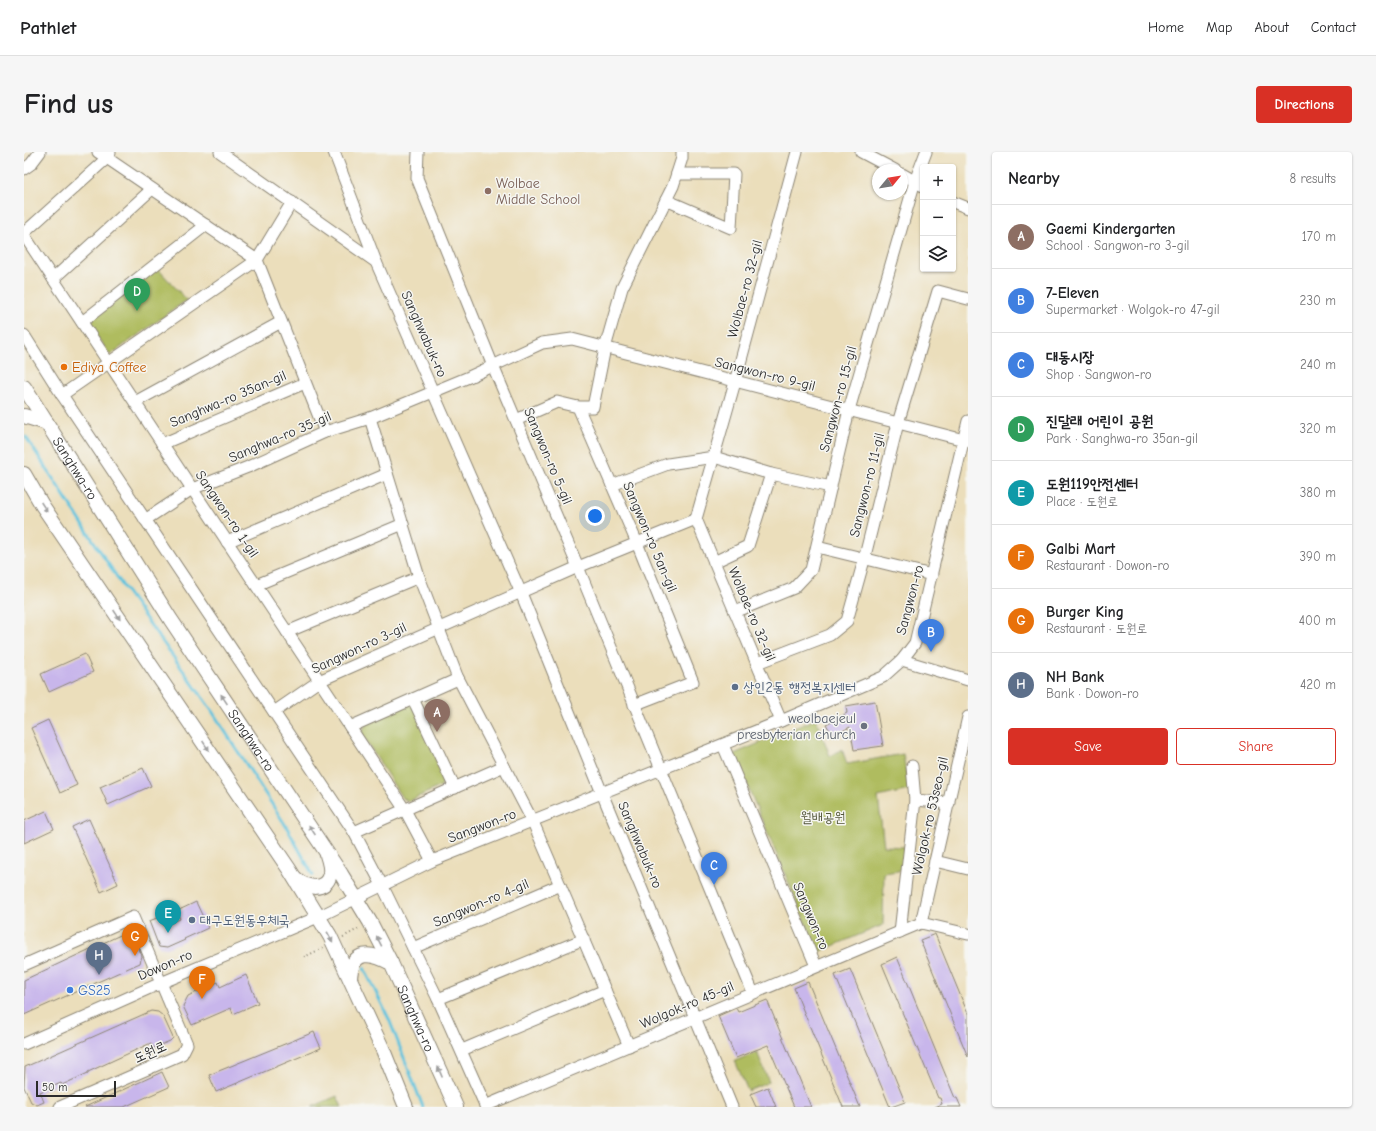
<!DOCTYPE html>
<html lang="en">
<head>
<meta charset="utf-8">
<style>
  :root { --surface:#fff; --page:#f6f6f6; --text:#202124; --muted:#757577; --line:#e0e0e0; --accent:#d93025 }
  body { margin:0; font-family:"Comic Neue","Poor Story",sans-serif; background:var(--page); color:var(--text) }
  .controls { position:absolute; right:12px; top:12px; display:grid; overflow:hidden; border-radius:4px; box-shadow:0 1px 3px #0004 }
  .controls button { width:36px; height:36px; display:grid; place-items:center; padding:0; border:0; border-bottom:1px solid var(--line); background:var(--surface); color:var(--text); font:20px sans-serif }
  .compass { position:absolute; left:848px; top:12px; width:36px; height:36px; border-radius:50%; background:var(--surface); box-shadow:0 1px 3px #0004; rotate:60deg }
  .scale { position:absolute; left:12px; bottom:10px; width:80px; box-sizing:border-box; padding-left:4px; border:2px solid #2b2b2b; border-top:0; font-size:11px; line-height:14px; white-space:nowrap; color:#2b2b2b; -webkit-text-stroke:3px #f6f6f2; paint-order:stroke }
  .you { position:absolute; left:571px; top:364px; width:14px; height:14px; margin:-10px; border:3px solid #fff; border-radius:50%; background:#1a73e8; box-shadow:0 0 0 6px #1a73e833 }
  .badge { display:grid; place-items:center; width:26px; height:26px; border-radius:50%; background:var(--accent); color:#fff; font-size:13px; font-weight:700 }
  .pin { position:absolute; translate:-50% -33px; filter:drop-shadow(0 1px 2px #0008) }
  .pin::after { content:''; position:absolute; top:21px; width:14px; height:12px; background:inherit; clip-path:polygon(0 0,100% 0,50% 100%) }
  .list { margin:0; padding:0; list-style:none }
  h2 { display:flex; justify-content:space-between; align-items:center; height:52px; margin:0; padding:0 16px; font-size:17px }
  h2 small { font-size:13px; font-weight:400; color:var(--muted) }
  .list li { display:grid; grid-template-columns:26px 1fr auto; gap:12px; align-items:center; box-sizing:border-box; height:64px; padding:0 16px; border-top:1px solid var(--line) }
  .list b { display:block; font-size:15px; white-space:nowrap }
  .list p { margin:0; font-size:13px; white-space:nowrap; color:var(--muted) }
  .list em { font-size:13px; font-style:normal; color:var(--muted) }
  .actions { display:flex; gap:8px; padding:12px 16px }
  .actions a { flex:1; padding:9px 0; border:1px solid var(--accent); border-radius:4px; text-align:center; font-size:14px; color:var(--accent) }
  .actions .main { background:var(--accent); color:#fff }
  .icon { flex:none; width:22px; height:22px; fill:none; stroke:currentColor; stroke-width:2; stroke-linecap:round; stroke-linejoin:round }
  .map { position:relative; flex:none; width:944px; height:955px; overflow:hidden; border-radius:4px }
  header { display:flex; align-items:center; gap:24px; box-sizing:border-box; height:56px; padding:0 20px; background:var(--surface); border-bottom:1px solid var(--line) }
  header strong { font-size:19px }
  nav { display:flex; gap:22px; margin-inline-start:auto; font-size:14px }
  .intro { display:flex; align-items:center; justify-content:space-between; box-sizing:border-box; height:96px; padding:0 24px }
  h1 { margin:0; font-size:28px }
  .button { padding:10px 18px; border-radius:4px; background:var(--accent); color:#fff; font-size:14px; font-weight:700 }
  main { display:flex; gap:24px; padding:0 24px }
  aside { flex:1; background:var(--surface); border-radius:4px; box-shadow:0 1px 3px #0004 }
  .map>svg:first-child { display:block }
  .green { fill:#afbc5f; stroke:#6d7445 }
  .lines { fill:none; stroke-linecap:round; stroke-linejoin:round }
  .stream { stroke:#5fc3de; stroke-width:3 }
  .building { fill:#c8b6eb }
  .minor-casing { stroke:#8b8473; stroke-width:13 }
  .major-casing { stroke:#8b8473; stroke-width:16 }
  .path { stroke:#8b8473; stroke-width:2; stroke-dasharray:1 3; stroke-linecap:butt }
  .minor { stroke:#fff; stroke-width:11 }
  .major { stroke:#fff; stroke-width:14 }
  .oneway { fill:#a0a0a0 }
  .education-dot { fill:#8d6e63; stroke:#f6f6f2; stroke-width:1.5 }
  .food-dot { fill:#e8710a; stroke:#f6f6f2; stroke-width:1.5 }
  .service-dot { fill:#5c6f8a; stroke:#f6f6f2; stroke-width:1.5 }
  .worship-dot { fill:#6b7280; stroke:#f6f6f2; stroke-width:1.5 }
  .shop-dot { fill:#3f7fe0; stroke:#f6f6f2; stroke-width:1.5 }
  .labels { text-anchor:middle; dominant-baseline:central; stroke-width:3; stroke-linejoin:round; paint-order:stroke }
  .education-label { font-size:14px; fill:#785e54; stroke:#f6f6f2; text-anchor:start }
  .street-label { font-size:14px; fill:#2b2b2b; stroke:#f6f6f2 }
  .food-label { font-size:14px; fill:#c56008; stroke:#f6f6f2; text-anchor:start }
  .service-label { font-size:14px; fill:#4e5e75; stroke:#f6f6f2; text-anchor:start }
  .worship-label { font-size:14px; fill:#5b616d; stroke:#f6f6f2; text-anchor:end }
  .park-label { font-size:14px; fill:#53563b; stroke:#f6f6f2 }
  .shop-label { font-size:14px; fill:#366cbe; stroke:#f6f6f2; text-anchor:start }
</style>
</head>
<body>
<header>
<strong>Pathlet</strong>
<nav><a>Home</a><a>Map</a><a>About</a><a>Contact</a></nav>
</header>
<div class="intro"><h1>Find us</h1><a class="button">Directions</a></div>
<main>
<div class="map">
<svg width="944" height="955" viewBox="0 0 944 955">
  <rect width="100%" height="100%" fill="#f6f6f2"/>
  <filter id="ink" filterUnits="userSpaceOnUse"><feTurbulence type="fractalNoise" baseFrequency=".025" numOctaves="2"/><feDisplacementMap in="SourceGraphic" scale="8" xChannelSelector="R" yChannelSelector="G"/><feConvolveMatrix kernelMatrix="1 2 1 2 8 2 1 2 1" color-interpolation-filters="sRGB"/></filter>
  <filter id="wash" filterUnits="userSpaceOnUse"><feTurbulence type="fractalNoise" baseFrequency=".012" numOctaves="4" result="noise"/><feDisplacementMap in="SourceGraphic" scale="16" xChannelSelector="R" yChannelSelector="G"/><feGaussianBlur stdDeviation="0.9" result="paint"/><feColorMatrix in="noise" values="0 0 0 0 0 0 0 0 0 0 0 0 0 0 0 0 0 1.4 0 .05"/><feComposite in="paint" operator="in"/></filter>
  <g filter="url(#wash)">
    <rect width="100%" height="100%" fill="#ebdebb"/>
    <g class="green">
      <polygon points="133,116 163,148 86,203 63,170"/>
      <polygon points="383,552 390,555 423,626 417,634 385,649 378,646 338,582 341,573"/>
      <polygon points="792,567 806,604 818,597 823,612 879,602 885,638 854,645 860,694 881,695 880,718 860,721 859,773 794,800 710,602"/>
      <polygon points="733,900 745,930 724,939 711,909"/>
      <polygon points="313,944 318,955 288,955"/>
    </g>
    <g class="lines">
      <g class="stream">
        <polyline points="2,285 102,439 186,556 262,674 289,723"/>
        <polyline points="340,816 365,867 399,955"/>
      </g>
    </g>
    <g id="blocks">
      <g class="building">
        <polygon points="61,502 69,520 25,540 17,522"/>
        <polygon points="851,549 859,594 830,598 826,575 809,584 802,572 823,561 822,554"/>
        <polygon points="24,568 53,633 36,641 7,576"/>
        <polygon points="119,616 127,634 84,653 76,635"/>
        <polygon points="22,659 30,677 0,691 0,669"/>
        <polygon points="65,667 94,732 77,740 48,675"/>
        <polygon points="172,750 184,776 160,787 161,788 143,796 135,795 125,769 136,765 140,774 156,767 153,759"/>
        <polygon points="107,778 118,804 116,811 0,863 0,828"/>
        <polygon points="911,782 944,862 944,905 896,788"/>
        <polygon points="873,805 931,946 933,946 937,955 911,955 918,952 916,946 914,946 858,812"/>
        <polygon points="826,817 881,950 867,955 866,955 811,823"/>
        <polygon points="222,823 234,851 209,862 207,856 168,873 159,854 164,844 194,830 196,835"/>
        <polygon points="784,830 836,955 819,955 770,836"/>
        <polygon points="743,848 787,955 770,955 744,893 712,906 694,864 712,856 714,860"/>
        <polygon points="127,859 134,860 139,864 149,886 146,889 129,896 127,891 64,920 64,921 38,933 37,931 16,940 20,950 13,953 7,950 0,935 1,915"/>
        <polygon points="290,880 297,896 192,940 185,923"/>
        <polygon points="138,920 145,935 100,955 61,955"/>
        <polygon points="744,935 752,955 732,955 726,942"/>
      </g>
    </g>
  </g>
  <g filter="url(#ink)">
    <use href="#blocks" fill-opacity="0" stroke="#8b8473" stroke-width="1"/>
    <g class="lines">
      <defs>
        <g id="minor">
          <polyline points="74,0 233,108 301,280"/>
          <polyline points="196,0 352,110 497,441 578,641 708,955"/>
          <polyline points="310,0 352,110"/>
          <polyline points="394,0 393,26 469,214 554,415 729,841"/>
          <polyline points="837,0 871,18"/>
          <polyline points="0,17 7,12 16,0"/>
          <polyline points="878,22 899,34"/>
          <polyline points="642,48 707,76 710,22 653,22"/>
          <polyline points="929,50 944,56"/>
          <polyline points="0,81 83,6 86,1"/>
          <polyline points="0,83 381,658 408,709"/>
          <polyline points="29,127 128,37"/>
          <polyline points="58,170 182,73"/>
          <polyline points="0,183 38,243 330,680 358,733 414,847 462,955"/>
          <polyline points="38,243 233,108 268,50"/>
          <polyline points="111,250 257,170"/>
          <polyline points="554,255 569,255 581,196 598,136 649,34 658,6 658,0"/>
          <polyline points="346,266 395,425 433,524 509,670 605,894"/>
          <polyline points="492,268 533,250 554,255 613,391 669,530 610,553"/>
          <polyline points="138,292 281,231"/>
          <polyline points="588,333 644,312 690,305 747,322 807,335"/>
          <polyline points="121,368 168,337 224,315 301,280 346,266 445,225 518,191 548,187 944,289"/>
          <polyline points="203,390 363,322"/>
          <polyline points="793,395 908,423"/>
          <polyline points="690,410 724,394 747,322"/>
          <polyline points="232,433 379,372"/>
          <polyline points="711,460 770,436 787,418 825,258 891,29 902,0"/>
          <polyline points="263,480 395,425"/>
          <polyline points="878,508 944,528"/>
          <polyline points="733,511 806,483 823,469 840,408 874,271 914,139 944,147"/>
          <polyline points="389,547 431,636"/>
          <polyline points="250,560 295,529 554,415 672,367"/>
          <polyline points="757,569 672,367 711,230 773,0"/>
          <polyline points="326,575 434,527"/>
          <polyline points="699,593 792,814"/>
          <polyline points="891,648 925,651"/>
          <polyline points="330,680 480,614"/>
          <polyline points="911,709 944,717"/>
          <polyline points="897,771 944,565"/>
          <polyline points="876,780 891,648 888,614"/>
          <polyline points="389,796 536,733"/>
          <polyline points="0,813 109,765 163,892 158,902 36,955"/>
          <polyline points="414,847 560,787"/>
          <polyline points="0,892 137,831 294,765 408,709 757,569 859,525 878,508 891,491 944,269"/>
          <polyline points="438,898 581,838"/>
          <polyline points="461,954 897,771 944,782"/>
        </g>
        <g id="major">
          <path id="s1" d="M0,235L147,468L317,722L346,770L367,811L432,955"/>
          <polyline points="0,264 23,271"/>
          <polyline points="0,322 18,353 265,717 306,784 359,898 382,955"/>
          <path d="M271,726C281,736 302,741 306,722C307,716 305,709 303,703"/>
          <path d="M326,826C328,797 347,800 367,811"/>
        </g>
      </defs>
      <use href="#minor" class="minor-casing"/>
      <use href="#major" class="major-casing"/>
      <g class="path">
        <polyline points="319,785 336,776"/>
        <polyline points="280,805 299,796"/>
      </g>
      <use href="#minor" class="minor"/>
      <use href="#major" class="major"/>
    </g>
    <defs><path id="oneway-solid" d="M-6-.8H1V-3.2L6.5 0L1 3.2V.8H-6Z"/></defs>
    <g class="oneway">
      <use href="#oneway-solid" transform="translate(20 355) rotate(57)"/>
      <use href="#oneway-solid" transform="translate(93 463) rotate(56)"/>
      <use href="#oneway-solid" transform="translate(200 547) rotate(-124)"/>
      <use href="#oneway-solid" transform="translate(182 594) rotate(56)"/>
      <use href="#oneway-solid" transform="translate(288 678) rotate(-124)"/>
      <use href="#oneway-solid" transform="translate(306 785) rotate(61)"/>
      <use href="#oneway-solid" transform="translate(355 789) rotate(-117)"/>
      <use href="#oneway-solid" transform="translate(416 920) rotate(-113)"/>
    </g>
  </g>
  <circle class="education-dot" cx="464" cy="39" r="4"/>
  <circle class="food-dot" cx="40" cy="215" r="4"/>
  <g class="service-dot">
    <circle cx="711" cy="535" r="4"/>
    <circle cx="168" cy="768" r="4"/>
  </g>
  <circle class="worship-dot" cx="840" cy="574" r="4"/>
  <circle class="shop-dot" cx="46" cy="838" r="4"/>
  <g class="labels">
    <g class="education-label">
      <text x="472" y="31">Wolbae<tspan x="472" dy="16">Middle School</tspan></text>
    </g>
    <g class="street-label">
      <text transform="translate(721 137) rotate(-75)">Wolbae-ro 32-gil</text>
      <text transform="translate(400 182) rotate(66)">Sanghwabuk-ro</text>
      <text transform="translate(741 222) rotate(14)">Sangwon-ro 9-gil</text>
      <text transform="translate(204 247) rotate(-23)">Sanghwa-ro 35an-gil</text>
      <text transform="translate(814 247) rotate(-75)">Sangwon-ro 15-gil</text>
      <text transform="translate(256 285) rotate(-23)">Sanghwa-ro 35-gil</text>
      <text transform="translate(524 304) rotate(67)">Sangwon-ro 5-gil</text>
      <text stroke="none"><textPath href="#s1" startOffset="96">Sanghwa-ro</textPath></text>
      <text transform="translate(843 333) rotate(-76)">Sangwon-ro 11-gil</text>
      <text transform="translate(203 362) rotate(56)">Sangwon-ro 1-gil</text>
      <text transform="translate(626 385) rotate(67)">Sangwon-ro 5an-gil</text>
      <text transform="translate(886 448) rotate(-75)">Sangwon-ro</text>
      <text transform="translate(728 462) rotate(67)">Wolbae-ro 32-gil</text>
      <text transform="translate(335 496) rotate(-25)">Sangwon-ro 3-gil</text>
      <text stroke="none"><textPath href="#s1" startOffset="420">Sanghwa-ro</textPath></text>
      <text transform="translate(906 664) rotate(-77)">Wolgok-ro 53seo-gil</text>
      <text transform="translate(458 674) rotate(-21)">Sangwon-ro</text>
      <text transform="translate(616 693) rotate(67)">Sanghwabuk-ro</text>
      <text transform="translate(457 751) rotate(-23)">Sangwon-ro 4-gil</text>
      <text transform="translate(787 764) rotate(67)">Sangwon-ro</text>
      <text transform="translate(141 813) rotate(-23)">Dowon-ro</text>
      <text transform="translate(663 853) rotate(-23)">Wolgok-ro 45-gil</text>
      <text stroke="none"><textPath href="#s1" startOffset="744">Sanghwa-ro</textPath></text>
      <text transform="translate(126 900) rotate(-24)">도원로</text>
    </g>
    <g class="food-label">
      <text x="48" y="215">Ediya Coffee</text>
    </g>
    <g class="service-label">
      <text x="719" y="535">상인2동 행정복지센터</text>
      <text x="176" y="768">대구도원동우체국</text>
    </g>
    <g class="worship-label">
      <text x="832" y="566">weolbaejeul<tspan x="832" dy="16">presbyterian church</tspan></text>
    </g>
    <g class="park-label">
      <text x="799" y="665">월배공원</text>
    </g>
    <g class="shop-label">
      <text x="54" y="838">GS25</text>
    </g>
  </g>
</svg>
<div class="controls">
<button>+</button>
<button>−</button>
<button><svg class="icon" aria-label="layers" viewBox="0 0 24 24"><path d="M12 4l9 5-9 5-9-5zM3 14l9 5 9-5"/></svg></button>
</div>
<svg class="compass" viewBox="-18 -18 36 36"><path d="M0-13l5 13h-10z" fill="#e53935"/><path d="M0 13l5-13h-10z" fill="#757577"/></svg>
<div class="scale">50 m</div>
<div class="you"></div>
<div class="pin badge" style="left:413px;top:580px;background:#8d6e63">A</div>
<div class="pin badge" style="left:907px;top:500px;background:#3f7fe0">B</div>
<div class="pin badge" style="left:690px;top:733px;background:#3f7fe0">C</div>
<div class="pin badge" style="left:113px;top:159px;background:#2e9e5b">D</div>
<div class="pin badge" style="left:144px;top:781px;background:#0f9aa8">E</div>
<div class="pin badge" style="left:178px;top:847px;background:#e8710a">F</div>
<div class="pin badge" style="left:111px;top:804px;background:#e8710a">G</div>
<div class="pin badge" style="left:75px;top:823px;background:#5c6f8a">H</div>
</div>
<aside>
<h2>Nearby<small>8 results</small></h2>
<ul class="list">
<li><span class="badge" style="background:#8d6e63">A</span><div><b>Gaemi Kindergarten</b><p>School · Sangwon-ro 3-gil</p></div><em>170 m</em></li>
<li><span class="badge" style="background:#3f7fe0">B</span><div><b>7-Eleven</b><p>Supermarket · Wolgok-ro 47-gil</p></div><em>230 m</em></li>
<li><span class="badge" style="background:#3f7fe0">C</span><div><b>대동시장</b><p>Shop · Sangwon-ro</p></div><em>240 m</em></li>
<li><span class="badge" style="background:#2e9e5b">D</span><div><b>진달래 어린이 공원</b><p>Park · Sanghwa-ro 35an-gil</p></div><em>320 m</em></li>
<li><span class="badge" style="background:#0f9aa8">E</span><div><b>도원119안전센터</b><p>Place · 도원로</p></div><em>380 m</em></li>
<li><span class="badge" style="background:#e8710a">F</span><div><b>Galbi Mart</b><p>Restaurant · Dowon-ro</p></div><em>390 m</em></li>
<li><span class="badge" style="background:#e8710a">G</span><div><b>Burger King</b><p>Restaurant · 도원로</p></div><em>400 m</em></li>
<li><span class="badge" style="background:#5c6f8a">H</span><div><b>NH Bank</b><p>Bank · Dowon-ro</p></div><em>420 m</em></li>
</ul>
<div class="actions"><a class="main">Save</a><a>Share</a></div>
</aside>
</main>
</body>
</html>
